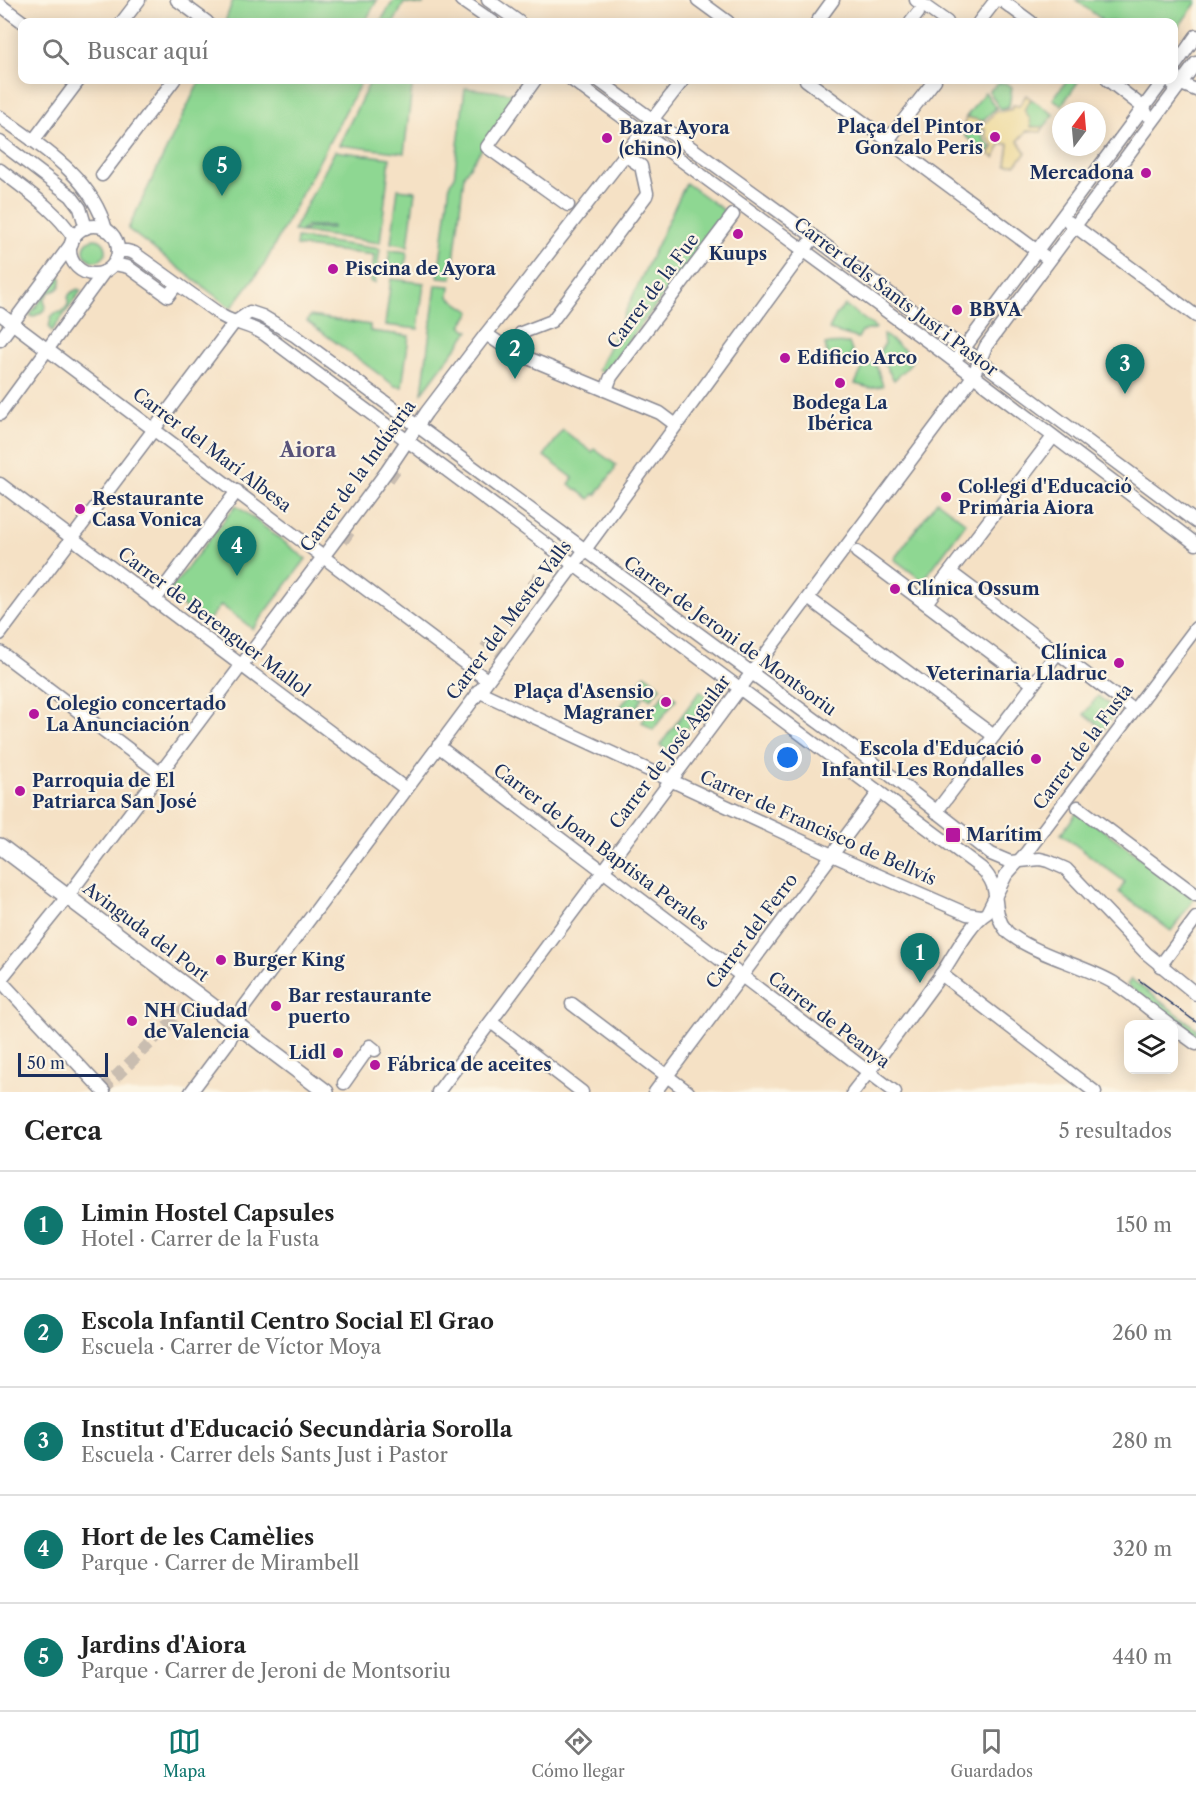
<!DOCTYPE html>
<html lang="es">
<head>
<meta charset="utf-8">
<style>
  :root { --surface:#fff; --page:#f6f6f6; --text:#222; --muted:#767676; --line:#e0e0e0; --accent:#0f766e }
  body { margin:0; font-family:"Libre Caslon Text",serif; background:var(--page); color:var(--text) }
  .controls { position:absolute; right:18px; bottom:18px; display:grid; overflow:hidden; border-radius:12px; box-shadow:0 3px 15px #0003 }
  .controls button { width:54px; height:54px; display:grid; place-items:center; padding:0; border:0; border-bottom:2px solid var(--line); background:var(--surface); color:var(--text); font:30px sans-serif }
  .compass { position:absolute; left:1052px; top:102px; width:54px; height:54px; border-radius:50%; background:var(--surface); box-shadow:0 3px 15px #0003; rotate:16deg }
  .scale { position:absolute; left:18px; bottom:15px; width:90px; box-sizing:border-box; padding-left:6px; border:3px solid #1b2f5e; border-top:0; font-size:16px; line-height:21px; white-space:nowrap; color:#1b2f5e; -webkit-text-stroke:4px #fcf5e5; paint-order:stroke }
  .you { position:absolute; left:788px; top:758px; width:21px; height:21px; margin:-15px; border:4px solid #fff; border-radius:50%; background:#1a73e8; box-shadow:0 0 0 9px #1a73e833 }
  .badge { display:grid; place-items:center; width:39px; height:39px; border-radius:50%; background:var(--accent); color:#fff; font-size:20px; font-weight:700 }
  .pin { position:absolute; translate:-50% -50px; filter:drop-shadow(0 2px 3px #0008) }
  .pin::after { content:''; position:absolute; top:32px; width:21px; height:18px; background:inherit; clip-path:polygon(0 0,100% 0,50% 100%) }
  .list { margin:0; padding:0; list-style:none }
  h2 { display:flex; justify-content:space-between; align-items:center; height:78px; margin:0; padding:0 24px; font-size:26px }
  h2 small { font-size:20px; font-weight:400; color:var(--muted) }
  .list li { display:grid; grid-template-columns:39px 1fr auto; gap:18px; align-items:center; box-sizing:border-box; height:108px; padding:0 24px; border-top:2px solid var(--line) }
  .list b { display:block; font-size:22px; white-space:nowrap }
  .list p { margin:0; font-size:20px; white-space:nowrap; color:var(--muted) }
  .list em { font-size:20px; font-style:normal; color:var(--muted) }
  .icon { flex:none; width:33px; height:33px; fill:none; stroke:currentColor; stroke-width:2; stroke-linecap:round; stroke-linejoin:round }
  .map { position:relative; flex:none; width:1196px; height:1092px; overflow:hidden }
  .search { position:absolute; background:var(--surface); box-shadow:0 3px 15px #0003; left:18px; right:18px; top:18px; height:66px; display:flex; align-items:center; gap:15px; box-sizing:border-box; padding:0 21px; border-radius:12px; color:var(--muted); font-size:22px }
  .sheet { height:618px; background:var(--surface) }
  nav { display:flex; justify-content:space-around; align-items:center; box-sizing:border-box; height:84px; border-top:2px solid var(--line); background:var(--surface); font-size:16px; color:var(--muted) }
  nav a { display:grid; justify-items:center; gap:3px }
  nav .on { color:var(--accent) }
  .map>svg:first-child { display:block }
  .green { fill:#8ed792; stroke:#548378; stroke-width:1.5 }
  .sand { fill:#eeda9e; stroke:#84847e; stroke-width:1.5 }
  .lines { fill:none; stroke-linecap:round; stroke-linejoin:round }
  .minor-tunnel { stroke:#c9bdb0; stroke-width:12; stroke-dasharray:12 6; stroke-linecap:butt }
  .minor-casing { stroke:#888892; stroke-width:15 }
  .major-casing { stroke:#888892; stroke-width:18 }
  .minor { stroke:#fff; stroke-width:12 }
  .major { stroke:#fff; stroke-width:15 }
  .tram { stroke:#1b2f5e; stroke-width:1.5 }
  .poi-dot { fill:#b5179e; stroke:#fcf5e5; stroke-width:2 }
  .labels { text-anchor:middle; dominant-baseline:central; stroke-width:4.5; stroke-linejoin:round; paint-order:stroke }
  .poi-label { font-size:18px; font-weight:bold; fill:#1b2f5e; stroke:#fcf5e5; text-anchor:start }
  .street-label { font-size:18px; fill:#1b2f5e; stroke:#fcf5e5 }
  .neighbourhood-label { font-size:20px; font-weight:bold; fill:#58537a; stroke:#fcf5e5 }
</style>
</head>
<body>
<div class="map">
<svg width="1196" height="1092" viewBox="0 0 1196 1092">
  <rect width="100%" height="100%" fill="#fcf5e5"/>
  <filter id="ink" filterUnits="userSpaceOnUse"><feTurbulence type="fractalNoise" baseFrequency=".0167" numOctaves="2"/><feDisplacementMap in="SourceGraphic" scale="12" xChannelSelector="R" yChannelSelector="G"/><feConvolveMatrix kernelMatrix="1 2 1 2 8 2 1 2 1" color-interpolation-filters="sRGB"/></filter>
  <filter id="wash" filterUnits="userSpaceOnUse"><feTurbulence type="fractalNoise" baseFrequency=".008" numOctaves="4" result="noise"/><feDisplacementMap in="SourceGraphic" scale="24" xChannelSelector="R" yChannelSelector="G"/><feGaussianBlur stdDeviation="1.35" result="paint"/><feColorMatrix in="noise" values="0 0 0 0 0 0 0 0 0 0 0 0 0 0 0 0 0 1.4 0 .05"/><feComposite in="paint" operator="in"/></filter>
  <g filter="url(#wash)">
    <rect width="100%" height="100%" fill="#f5e1c5"/>
    <g class="green">
      <polygon points="233,0 377,0 365,22 225,22"/>
      <polygon points="394,0 423,0 423,5 404,3 394,22 380,22"/>
      <polygon points="1076,0 1196,0 1196,3 1174,33 1174,22 1099,22 1101,19"/>
      <polygon points="200,80 362,80 264,265 231,308 128,229"/>
      <polygon points="371,80 413,80 404,153 339,145"/>
      <polygon points="1067,80 1075,80 1078,82 1062,105 1053,99"/>
      <polygon points="999,83 1005,83 1012,87 1009,106 1000,109 989,91"/>
      <polygon points="465,88 519,94 464,175 452,278 438,277 450,183 454,178"/>
      <polygon points="985,92 996,108 982,121 966,117"/>
      <polygon points="1031,99 1054,115 1044,127 1031,127 1023,110"/>
      <polygon points="963,129 982,129 983,139 991,147 987,152 965,136"/>
      <polygon points="335,151 390,158 380,243 302,232 309,228 332,228 332,226 307,226 300,232 293,231"/>
      <polygon points="686,183 726,212 605,373 598,370"/>
      <polygon points="398,189 415,191 408,246 391,243"/>
      <polygon points="297,238 380,249 375,283 371,282 374,255 296,246"/>
      <circle cx="95" cy="250" r="11"/>
      <polygon points="390,250 407,252 405,274 387,271"/>
      <path d="M59,275L61,278C61,288 59,290 49,292L44,300L46,307L43,311L33,317L30,315Z"/>
      <polygon points="391,279 424,283 418,329 385,325"/>
      <polygon points="436,285 450,286 449,297 471,312 461,326 469,331 422,393"/>
      <path d="M78,289L81,291L52,331L49,328L51,317L55,313L62,312L68,305C67,295 69,293 78,289Z"/>
      <polygon points="845,305 876,328 875,329 862,331 858,338 829,330 836,315"/>
      <polygon points="310,316 370,325 370,331 409,336 402,387 395,386 307,321"/>
      <polygon points="883,334 914,357 907,368 894,380 878,354 884,345"/>
      <polygon points="849,343 853,354 833,369 828,358 825,344"/>
      <polygon points="865,363 876,364 883,386 870,388 855,384"/>
      <polygon points="563,430 592,452 594,449 616,465 614,468 615,469 596,495 594,494 590,499 569,484 573,478 544,456"/>
      <polygon points="937,501 966,523 923,581 894,559"/>
      <polygon points="236,505 306,559 253,629 221,605 206,623 167,594"/>
      <polygon points="645,674 661,687 651,699 635,688"/>
      <polygon points="633,691 643,698 632,714 621,706"/>
      <polygon points="666,691 676,699 653,730 642,722"/>
      <polygon points="700,691 710,699 669,752 660,745"/>
      <polygon points="1098,696 1117,711 1104,729 1084,714"/>
      <polygon points="1078,811 1195,898 1171,931 1119,892 1125,882 1061,834"/>
      <polygon points="1131,979 1196,1028 1196,1037 1127,985"/>
    </g>
    <polygon class="sand" points="1026,95 1031,99 1024,110 1030,119 1031,127 1044,127 1041,132 1027,131 1018,141 1026,153 1016,164 1006,165 1009,144 1001,144 995,158 989,154 994,146 986,136 985,129 963,129 966,117 986,122 997,110 999,112 1012,109 1013,105 1019,106"/>
  </g>
  <g filter="url(#ink)">
    <g class="lines">
      <g class="minor-tunnel">
        <polyline points="387,471 401,481"/>
        <polyline points="341,533 355,543"/>
        <polyline points="531,578 552,593"/>
        <polyline points="484,640 506,656"/>
        <polyline points="102,1090 186,1008"/>
      </g>
      <defs>
        <g id="minor">
          <polyline points="177,0 207,22"/>
          <polyline points="461,0 493,22"/>
          <polyline points="488,0 519,22"/>
          <polyline points="698,0 728,22"/>
          <polyline points="916,0 947,22"/>
          <polyline points="1001,0 1031,22"/>
          <polyline points="0,5 23,22"/>
          <polyline points="122,22 139,0"/>
          <polyline points="817,22 833,0"/>
          <polyline points="911,22 918,13"/>
          <polyline points="979,22 996,0"/>
          <polyline points="1174,67 1196,36"/>
          <polyline points="535,80 487,147 568,205"/>
          <polyline points="572,80 938,349 1196,544"/>
          <polyline points="598,80 814,237 1196,522"/>
          <polyline points="806,80 1044,256"/>
          <polyline points="1108,80 1144,108 1147,115"/>
          <polyline points="1173,84 1181,84 1196,90"/>
          <path d="M0,117C42,147 92,177 106,230"/>
          <polyline points="888,140 935,80"/>
          <polyline points="33,141 79,80"/>
          <polyline points="0,142 71,196 80,208 86,228"/>
          <path d="M0,170C27,191 56,210 74,238"/>
          <polyline points="102,175 174,80"/>
          <polyline points="1069,222 1196,316"/>
          <circle cx="94" cy="250" r="24"/>
          <path d="M118,251H127L134,253L222,316C235,324 251,325 264,334L981,868C1004,889 989,910 1006,930C1008,934 1013,936 1017,939C1046,958 1083,965 1114,983C1133,995 1151,1011 1169,1024"/>
          <polyline points="114,264 128,267 168,296 177,284"/>
          <polyline points="0,314 487,680"/>
          <polyline points="486,334 511,351 660,413 676,425"/>
          <polyline points="0,340 72,243"/>
          <polyline points="511,351 514,342 521,333 552,321 646,196 647,193 641,166 625,155"/>
          <polyline points="959,355 1164,80"/>
          <polyline points="606,390 611,377 733,215"/>
          <polyline points="0,414 104,272"/>
          <polyline points="0,484 406,789"/>
          <polyline points="857,552 1033,684"/>
          <polyline points="950,572 1134,710"/>
          <polyline points="808,598 994,736"/>
          <polyline points="154,601 237,491"/>
          <polyline points="926,603 1053,437"/>
          <polyline points="0,634 234,323 250,312 262,316 294,335 890,775 991,854 1010,862 1040,859 1048,861 1066,869 1146,953 1196,994"/>
          <polyline points="0,652 160,773"/>
          <polyline points="478,691 832,855 967,914 981,916"/>
          <polyline points="438,746 895,1092"/>
          <polyline points="1078,807 1196,895"/>
          <polyline points="936,812 1058,652"/>
          <polyline points="1160,966 1196,918"/>
          <polyline points="941,974 1095,1092"/>
          <polyline points="0,980 67,897 341,533 387,471 426,413 486,334 683,80"/>
          <polyline points="0,980 104,1092"/>
          <polyline points="572,1004 688,1092"/>
          <polyline points="491,1022 582,1092"/>
          <polyline points="1174,1028 1196,1044"/>
          <polyline points="344,1083 370,1046 375,1050"/>
          <polyline points="191,1092 229,1041 244,1007 573,566 814,237"/>
          <polyline points="438,1092 961,393 973,376 986,346 1196,63"/>
          <polyline points="655,1092 879,792"/>
          <path d="M853,1092C883,1054 911,1015 940,976C951,960 971,922 987,913L1006,875L1026,853L1196,628"/>
        </g>
        <polyline id="major" points="0,846 326,1092"/>
      </defs>
      <use href="#minor" class="minor-casing"/>
      <use href="#major" class="major-casing"/>
      <use href="#minor" class="minor"/>
      <use href="#major" class="major"/>
      <polyline class="tram" points="1139,980 1196,1022"/>
    </g>
  </g>
  <g class="poi-dot">
    <circle cx="995" cy="137" r="6"/>
    <circle cx="607" cy="138" r="6"/>
    <circle cx="1146" cy="173" r="6"/>
    <circle cx="738" cy="234" r="6"/>
    <circle cx="333" cy="269" r="6"/>
    <circle cx="957" cy="310" r="6"/>
    <circle cx="785" cy="358" r="6"/>
    <circle cx="840" cy="383" r="6"/>
    <circle cx="946" cy="497" r="6"/>
    <circle cx="80" cy="509" r="6"/>
    <circle cx="895" cy="589" r="6"/>
    <circle cx="1119" cy="663" r="6"/>
    <circle cx="666" cy="702" r="6"/>
    <circle cx="34" cy="714" r="6"/>
    <circle cx="1036" cy="759" r="6"/>
    <circle cx="20" cy="791" r="6"/>
    <rect x="945" y="827" width="16" height="16" rx="3"/>
    <circle cx="221" cy="960" r="6"/>
    <circle cx="276" cy="1006" r="6"/>
    <circle cx="132" cy="1021" r="6"/>
    <circle cx="338" cy="1053" r="6"/>
    <circle cx="375" cy="1065" r="6"/>
  </g>
  <g class="labels">
    <g class="poi-label">
      <text x="983" y="127" text-anchor="end">Plaça del Pintor<tspan x="983" dy="21">Gonzalo Peris</tspan></text>
      <text x="619" y="128">Bazar Ayora<tspan x="619" dy="21">(chino)</tspan></text>
      <text x="1134" y="173" text-anchor="end">Mercadona</text>
      <text x="738" y="254" text-anchor="middle">Kuups</text>
      <text x="345" y="269">Piscina de Ayora</text>
      <text x="969" y="310">BBVA</text>
      <text x="797" y="358">Edificio Arco</text>
      <text x="840" y="403" text-anchor="middle">Bodega La<tspan x="840" dy="21">Ibérica</tspan></text>
      <text x="958" y="487">Col·legi d'Educació<tspan x="958" dy="21">Primària Aiora</tspan></text>
      <text x="92" y="499">Restaurante<tspan x="92" dy="21">Casa Vonica</tspan></text>
      <text x="907" y="589">Clínica Ossum</text>
      <text x="1107" y="653" text-anchor="end">Clínica<tspan x="1107" dy="21">Veterinaria Lladruc</tspan></text>
      <text x="654" y="692" text-anchor="end">Plaça d'Asensio<tspan x="654" dy="21">Magraner</tspan></text>
      <text x="46" y="704">Colegio concertado<tspan x="46" dy="21">La Anunciación</tspan></text>
      <text x="1024" y="749" text-anchor="end">Escola d'Educació<tspan x="1024" dy="21">Infantil Les Rondalles</tspan></text>
      <text x="32" y="781">Parroquia de El<tspan x="32" dy="21">Patriarca San José</tspan></text>
      <text x="966" y="835">Marítim</text>
      <text x="233" y="960">Burger King</text>
      <text x="288" y="996">Bar restaurante<tspan x="288" dy="21">puerto</tspan></text>
      <text x="144" y="1011">NH Ciudad<tspan x="144" dy="21">de Valencia</tspan></text>
      <text x="326" y="1053" text-anchor="end">Lidl</text>
      <text x="387" y="1065">Fábrica de aceites</text>
    </g>
    <g class="street-label">
      <text transform="translate(653 291) rotate(-53)">Carrer de la Fue</text>
      <text transform="translate(896 297) rotate(37)">Carrer dels Sants Just i Pastor</text>
      <text transform="translate(212 450) rotate(37)">Carrer del Marí Albesa</text>
      <text transform="translate(358 476) rotate(-54)">Carrer de la Indústria</text>
      <text transform="translate(509 620) rotate(-53)">Carrer del Mestre Valls</text>
      <text transform="translate(214 622) rotate(37)">Carrer de Berenguer Mallol</text>
      <text transform="translate(730 636) rotate(36)">Carrer de Jeroni de Montsoriu</text>
      <text transform="translate(1083 747) rotate(-53)">Carrer de la Fusta</text>
      <text transform="translate(670 752) rotate(-53)">Carrer de José Aguilar</text>
      <text transform="translate(818 828) rotate(24)">Carrer de Francisco de Bellvís</text>
      <text transform="translate(601 847) rotate(37)">Carrer de Joan Baptista Perales</text>
      <text transform="translate(752 931) rotate(-53)">Carrer del Ferro</text>
      <text transform="translate(146 932) rotate(37)">Avinguda del Port</text>
      <text transform="translate(829 1020) rotate(37)">Carrer de Peanya</text>
    </g>
    <g class="neighbourhood-label">
      <text x="308" y="450">Aiora</text>
    </g>
  </g>
</svg>
<div class="controls">
<button><svg class="icon" aria-label="layers" viewBox="0 0 24 24"><path d="M12 4l9 5-9 5-9-5zM3 14l9 5 9-5"/></svg></button>
</div>
<svg class="compass" viewBox="-18 -18 36 36"><path d="M0-13l5 13h-10z" fill="#e53935"/><path d="M0 13l5-13h-10z" fill="#767676"/></svg>
<div class="scale">50 m</div>
<div class="you"></div>
<div class="pin badge" style="left:920px;top:983px">1</div>
<div class="pin badge" style="left:515px;top:379px">2</div>
<div class="pin badge" style="left:1125px;top:394px">3</div>
<div class="pin badge" style="left:237px;top:576px">4</div>
<div class="pin badge" style="left:222px;top:196px">5</div>
<div class="search"><svg class="icon" aria-label="search" viewBox="0 0 24 24"><circle cx="10" cy="10" r="6"/><path d="M15 15l6 6"/></svg>Buscar aquí</div>
</div>
<section class="sheet">
<h2>Cerca<small>5 resultados</small></h2>
<ul class="list">
<li><span class="badge">1</span><div><b>Limin Hostel Capsules</b><p>Hotel · Carrer de la Fusta</p></div><em>150 m</em></li>
<li><span class="badge">2</span><div><b>Escola Infantil Centro Social El Grao</b><p>Escuela · Carrer de Víctor Moya</p></div><em>260 m</em></li>
<li><span class="badge">3</span><div><b>Institut d'Educació Secundària Sorolla</b><p>Escuela · Carrer dels Sants Just i Pastor</p></div><em>280 m</em></li>
<li><span class="badge">4</span><div><b>Hort de les Camèlies</b><p>Parque · Carrer de Mirambell</p></div><em>320 m</em></li>
<li><span class="badge">5</span><div><b>Jardins d'Aiora</b><p>Parque · Carrer de Jeroni de Montsoriu</p></div><em>440 m</em></li>
</ul>
</section>
<nav>
<a class="on"><svg class="icon" aria-label="map" viewBox="0 0 24 24"><path d="M3 6l6-2 6 2 6-2v14l-6 2-6-2-6 2zM9 4v14M15 6v14"/></svg>Mapa</a>
<a><svg class="icon" aria-label="directions" viewBox="0 0 24 24"><path d="M12 3l9 9-9 9-9-9zM9 14v-3h6M13 9l2 2-2 2"/></svg>Cómo llegar</a>
<a><svg class="icon" aria-label="saved" viewBox="0 0 24 24"><path d="M7 4h10v16l-5-4-5 4z"/></svg>Guardados</a>
</nav>
</body>
</html>
